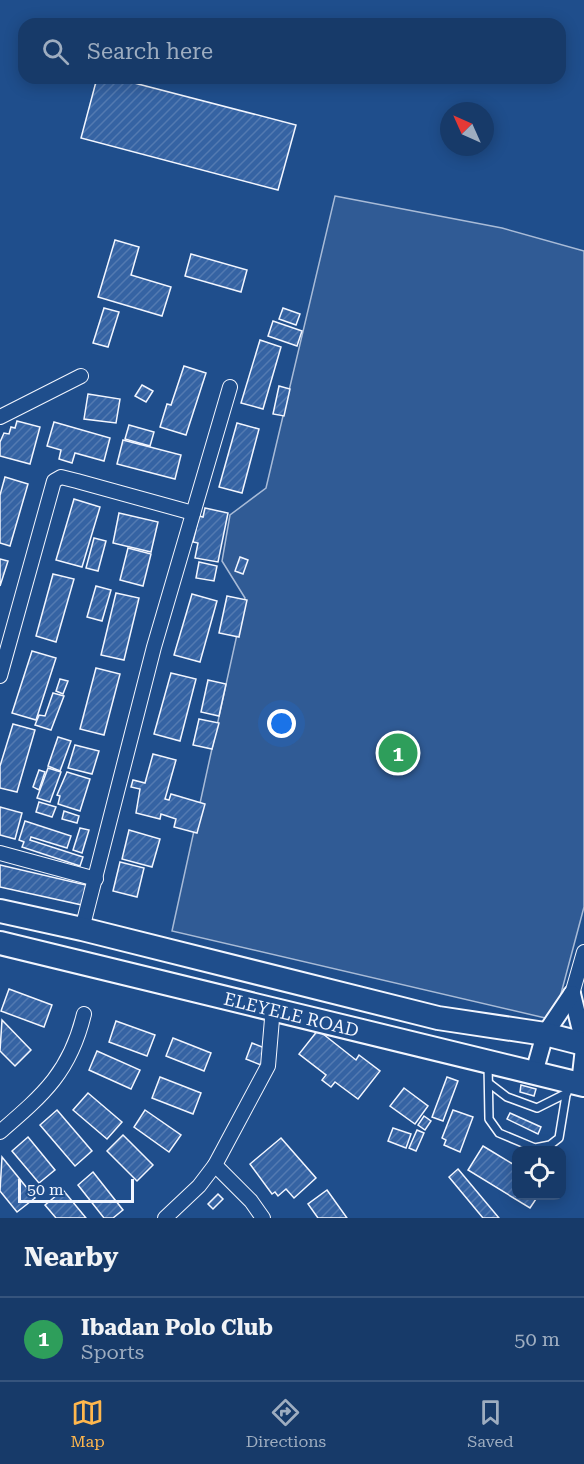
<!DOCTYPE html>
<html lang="en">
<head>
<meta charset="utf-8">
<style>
  :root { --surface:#173a69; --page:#244571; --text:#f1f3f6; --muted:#9eadc0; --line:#36547d; --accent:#ffb74d }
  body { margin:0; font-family:"Roboto Serif",serif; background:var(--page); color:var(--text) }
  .controls { position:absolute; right:18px; bottom:18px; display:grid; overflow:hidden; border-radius:12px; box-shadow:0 3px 15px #0003 }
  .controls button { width:54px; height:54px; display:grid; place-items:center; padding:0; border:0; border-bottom:2px solid var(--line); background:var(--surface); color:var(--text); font:30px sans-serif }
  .compass { position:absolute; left:440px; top:102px; width:54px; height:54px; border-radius:50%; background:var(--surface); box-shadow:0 3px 15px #0003; rotate:315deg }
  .scale { position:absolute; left:18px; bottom:15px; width:116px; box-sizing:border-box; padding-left:6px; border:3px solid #f2f6ff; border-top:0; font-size:16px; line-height:21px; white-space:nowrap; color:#f2f6ff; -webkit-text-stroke:4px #1f4e8c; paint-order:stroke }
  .you { position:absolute; left:282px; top:724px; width:21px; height:21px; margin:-15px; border:4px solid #fff; border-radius:50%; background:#1a73e8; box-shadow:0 0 0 9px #1a73e833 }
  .badge { display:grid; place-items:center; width:39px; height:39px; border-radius:50%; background:var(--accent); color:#fff; font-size:20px; font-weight:700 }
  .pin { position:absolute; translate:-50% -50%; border:3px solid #fff; box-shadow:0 2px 6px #0006 }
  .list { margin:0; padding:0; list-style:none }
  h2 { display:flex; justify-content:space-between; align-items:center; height:78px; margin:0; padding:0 24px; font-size:26px }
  h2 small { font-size:20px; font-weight:400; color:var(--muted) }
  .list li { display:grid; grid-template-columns:39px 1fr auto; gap:18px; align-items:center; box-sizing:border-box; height:84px; padding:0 24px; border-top:2px solid var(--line) }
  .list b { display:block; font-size:22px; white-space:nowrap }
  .list p { margin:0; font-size:20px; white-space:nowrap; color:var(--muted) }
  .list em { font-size:20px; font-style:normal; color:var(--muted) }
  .icon { flex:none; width:33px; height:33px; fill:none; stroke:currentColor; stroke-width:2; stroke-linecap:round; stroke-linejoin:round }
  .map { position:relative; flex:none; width:584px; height:1218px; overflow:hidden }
  .search { position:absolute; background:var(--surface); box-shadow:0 3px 15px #0003; left:18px; right:18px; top:18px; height:66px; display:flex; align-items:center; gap:15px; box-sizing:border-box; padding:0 21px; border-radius:18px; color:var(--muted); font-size:22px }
  .sheet { height:162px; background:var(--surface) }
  nav { display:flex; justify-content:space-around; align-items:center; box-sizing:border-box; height:84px; border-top:2px solid var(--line); background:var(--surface); font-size:16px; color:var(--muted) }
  nav a { display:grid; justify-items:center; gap:3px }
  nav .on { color:var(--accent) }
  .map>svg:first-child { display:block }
  .pitch { fill:#305b95; stroke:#a8bbd7; stroke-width:1.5 }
  .building { fill:url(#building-hatch); stroke:#f2f6ff; stroke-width:1.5 }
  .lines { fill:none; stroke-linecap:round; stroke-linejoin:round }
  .service-casing { stroke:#f2f6ff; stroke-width:10 }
  .minor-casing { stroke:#f2f6ff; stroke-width:16 }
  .tertiary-casing { stroke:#f2f6ff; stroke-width:20 }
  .primary-casing { stroke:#f2f6ff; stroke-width:26 }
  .service { stroke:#1f4e8c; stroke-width:7 }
  .minor { stroke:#1f4e8c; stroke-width:14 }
  .tertiary { stroke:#1f4e8c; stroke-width:16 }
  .primary { stroke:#1f4e8c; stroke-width:22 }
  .labels { text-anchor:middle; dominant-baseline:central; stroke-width:4.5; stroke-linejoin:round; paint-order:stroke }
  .street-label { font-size:18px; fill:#f2f6ff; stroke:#1f4e8c }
</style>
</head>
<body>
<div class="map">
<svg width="584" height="1218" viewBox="0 0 584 1218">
  <defs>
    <pattern id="building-hatch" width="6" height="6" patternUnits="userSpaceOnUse" patternTransform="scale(1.5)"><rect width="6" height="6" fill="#3563a3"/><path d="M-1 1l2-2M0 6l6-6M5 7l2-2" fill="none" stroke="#537ab1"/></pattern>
  </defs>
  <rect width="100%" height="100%" fill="#1f4e8c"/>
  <polygon class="pitch" points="335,196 502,228 584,251 584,907 554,1020 172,931 245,598 222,561 230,515 266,488"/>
  <g class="building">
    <polygon points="97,78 115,78 296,125 278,190 81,138"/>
    <polygon points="115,240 139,247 131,275 171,287 162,316 98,297"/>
    <polygon points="191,254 247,270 241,292 185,276"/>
    <polygon points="104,308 119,312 108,347 93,343"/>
    <polygon points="283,308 300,314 296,325 279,319"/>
    <polygon points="273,321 302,331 297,346 268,336"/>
    <polygon points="260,340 281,347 263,409 241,403"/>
    <polygon points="184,366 206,373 186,435 160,427 167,404 171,405"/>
    <polygon points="142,385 153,391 146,402 135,396"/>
    <polygon points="279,386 290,389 284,416 273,414"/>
    <polygon points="88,394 120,399 116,423 84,419"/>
    <polygon points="17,421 40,427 30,464 0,456 0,442 4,433 9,434 11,427 15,428"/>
    <polygon points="54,422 110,438 104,461 75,453 72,463 59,459 61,450 47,446"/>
    <polygon points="237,423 259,429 242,493 219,487"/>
    <polygon points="129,425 154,432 150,446 125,439"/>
    <polygon points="123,440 181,455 175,479 117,464"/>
    <polygon points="5,477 28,484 10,546 0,543 0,495"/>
    <polygon points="74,499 100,507 82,567 56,560"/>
    <polygon points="205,508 228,513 218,562 195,558 198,543 193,542 199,516 203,517"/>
    <polygon points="119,513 158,522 151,552 113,543"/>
    <polygon points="94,538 106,541 98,571 86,568"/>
    <polygon points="128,548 151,554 143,586 120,580"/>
    <polygon points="240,557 248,560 243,574 235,571"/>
    <polygon points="0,559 8,561 0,586"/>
    <polygon points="199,562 217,566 214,581 196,578"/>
    <polygon points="53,574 74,579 56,642 36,636"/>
    <polygon points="96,586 111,590 102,621 87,617"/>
    <polygon points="116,593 139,598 124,660 101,655"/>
    <polygon points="192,594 217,601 200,662 174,655"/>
    <polygon points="227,596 247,600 239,637 219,633"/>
    <polygon points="32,651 56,658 36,720 12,713"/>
    <polygon points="96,668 120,674 104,735 80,729"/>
    <polygon points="171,673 196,679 180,741 154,734"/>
    <polygon points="60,679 68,681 63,694 56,691"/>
    <polygon points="208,680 226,684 219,716 201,712"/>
    <polygon points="53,693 64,696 51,730 35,725 39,715 45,716"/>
    <polygon points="199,719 219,723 212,749 193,745"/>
    <polygon points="13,724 35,730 17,792 0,788 0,766"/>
    <polygon points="58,737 71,741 60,771 48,766"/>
    <polygon points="75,745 99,751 92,774 68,768"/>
    <polygon points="153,754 176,760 165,799 169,800 171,794 205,804 197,833 174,827 176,819 161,814 160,819 136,813 140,789 131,787 133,780 145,783"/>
    <polygon points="48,768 61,772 50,802 37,798"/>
    <polygon points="39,770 45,772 39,790 33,787"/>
    <polygon points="67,772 90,779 80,811 58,804 60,796 57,795"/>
    <polygon points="39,802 56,807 52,817 36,812"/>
    <polygon points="0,807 22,813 15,839 0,835"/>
    <polygon points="64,811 79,816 77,823 62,819"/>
    <polygon points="25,821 71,836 67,848 31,837 30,840 83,857 80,866 22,847 24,842 19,840"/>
    <polygon points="80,828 89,830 82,853 73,850"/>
    <polygon points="129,830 160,839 152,867 122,859"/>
    <polygon points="120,862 144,868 137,897 113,891"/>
    <polygon points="0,865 86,885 82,905 0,887"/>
    <polygon points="9,989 52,1005 44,1027 1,1011"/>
    <polygon points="2,1020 31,1050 15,1066 0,1051"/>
    <polygon points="116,1021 155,1035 147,1056 109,1042"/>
    <polygon points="318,1030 356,1060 359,1055 380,1071 358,1099 335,1082 331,1087 322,1080 326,1075 299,1054"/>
    <polygon points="173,1038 211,1053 204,1071 166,1056"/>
    <polygon points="252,1043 267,1049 261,1065 246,1059"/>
    <polygon points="97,1051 140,1070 131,1089 89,1070"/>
    <polygon points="160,1077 201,1093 193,1114 152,1098"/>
    <polygon points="447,1077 458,1081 443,1121 432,1117"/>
    <polygon points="521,1085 536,1089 534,1096 520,1092"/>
    <polygon points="404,1088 428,1106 415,1124 390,1106"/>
    <polygon points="88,1093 122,1122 107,1139 73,1110"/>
    <polygon points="57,1110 92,1151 75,1166 40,1125"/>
    <polygon points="145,1110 181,1135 169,1152 134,1127"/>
    <polygon points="453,1110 473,1117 460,1152 444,1145 446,1140 442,1138"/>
    <polygon points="510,1113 541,1127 538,1134 507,1119"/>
    <polygon points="424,1116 431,1121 425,1130 418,1125"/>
    <polygon points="393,1128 411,1134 406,1148 388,1141"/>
    <polygon points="417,1130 424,1133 416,1151 409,1148"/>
    <polygon points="123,1135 153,1165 137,1181 107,1151"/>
    <polygon points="28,1137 55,1170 39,1183 12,1151"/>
    <polygon points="281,1138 316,1178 294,1198 286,1189 278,1196 275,1192 272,1194 250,1164"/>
    <polygon points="483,1146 516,1166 516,1196 538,1196 530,1208 468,1170"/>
    <polygon points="2,1157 35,1198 17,1212 0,1191"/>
    <polygon points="458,1169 499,1218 483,1218 449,1177"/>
    <polygon points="93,1172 123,1210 113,1218 104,1218 78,1185"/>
    <polygon points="63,1190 86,1218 56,1218 45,1205"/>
    <polygon points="327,1190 347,1218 318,1218 308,1204"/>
    <polygon points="218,1194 223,1199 213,1209 208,1204"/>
  </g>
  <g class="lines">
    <defs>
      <g id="service">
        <polyline points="488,1064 489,1119 499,1133 535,1148 550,1145 559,1138 568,1083"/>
        <polyline points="490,1084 507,1097 537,1108 567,1093"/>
      </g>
      <g id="minor">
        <polyline points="0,417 81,376"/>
        <polyline points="0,676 54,481 61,477 77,481 193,513"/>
        <polyline points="0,853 96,879"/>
        <polyline points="82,929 154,647 230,387"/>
        <polyline points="572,994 584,952"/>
        <path d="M0,1132C44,1094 70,1072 84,1014"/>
        <polyline points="215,1165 251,1201 263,1218"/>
        <polyline points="165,1218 199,1186 215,1165 268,1066 272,1019 277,1009"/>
      </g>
      <g id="tertiary">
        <polyline points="572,994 584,1043"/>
        <polyline points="534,1073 545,1034 572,994"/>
        <polyline points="580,1084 584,1048"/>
      </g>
      <g id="primary">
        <polyline points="0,911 82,929 438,1018 545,1034 584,1044"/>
        <path id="s1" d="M0,943L584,1085"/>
      </g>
    </defs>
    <use href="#service" class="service-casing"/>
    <use href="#minor" class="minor-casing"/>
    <use href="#tertiary" class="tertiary-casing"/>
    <use href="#primary" class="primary-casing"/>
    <use href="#service" class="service"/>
    <use href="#minor" class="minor"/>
    <use href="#tertiary" class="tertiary"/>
    <use href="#primary" class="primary"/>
  </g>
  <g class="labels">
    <g class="street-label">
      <text stroke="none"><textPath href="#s1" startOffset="300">ELEYELE ROAD</textPath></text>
    </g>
  </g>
</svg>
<div class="controls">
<button><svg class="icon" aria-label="locate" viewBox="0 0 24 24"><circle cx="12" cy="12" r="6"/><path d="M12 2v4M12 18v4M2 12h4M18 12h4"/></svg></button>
</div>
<svg class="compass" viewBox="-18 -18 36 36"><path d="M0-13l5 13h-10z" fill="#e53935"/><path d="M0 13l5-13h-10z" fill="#9eadc0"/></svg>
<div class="scale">50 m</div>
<div class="you"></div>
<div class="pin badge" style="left:398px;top:753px;background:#2e9e5b">1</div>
<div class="search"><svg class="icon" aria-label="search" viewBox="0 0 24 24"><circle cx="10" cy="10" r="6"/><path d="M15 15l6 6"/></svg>Search here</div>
</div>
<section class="sheet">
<h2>Nearby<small></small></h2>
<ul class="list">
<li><span class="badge" style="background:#2e9e5b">1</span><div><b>Ibadan Polo Club</b><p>Sports</p></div><em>50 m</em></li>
</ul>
</section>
<nav>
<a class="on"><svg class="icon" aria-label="map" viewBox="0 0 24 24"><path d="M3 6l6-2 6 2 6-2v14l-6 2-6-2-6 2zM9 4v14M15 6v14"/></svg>Map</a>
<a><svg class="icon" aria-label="directions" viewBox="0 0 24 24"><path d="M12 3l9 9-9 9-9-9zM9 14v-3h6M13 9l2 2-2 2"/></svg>Directions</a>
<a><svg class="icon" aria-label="saved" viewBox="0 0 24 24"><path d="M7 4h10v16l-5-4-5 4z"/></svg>Saved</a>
</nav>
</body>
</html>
